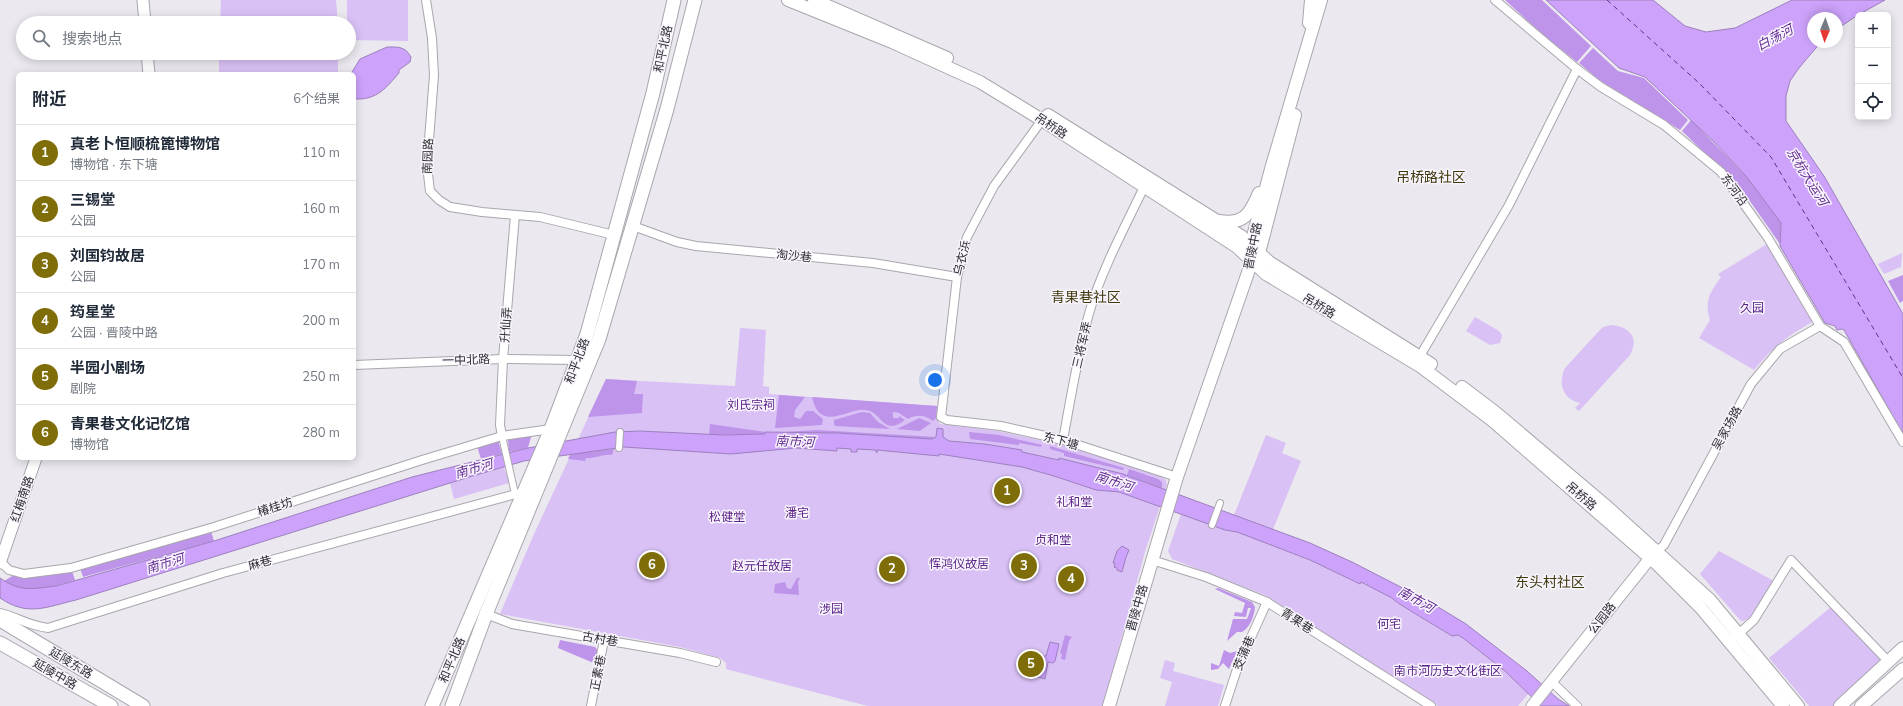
<!DOCTYPE html>
<html lang="zh">
<head>
<meta charset="utf-8">
<style>
  :root { --surface:#fff; --page:#f6f6f7; --text:#1f2937; --muted:#747a83; --line:#e0e1e3; --accent:#7e6d09 }
  body { margin:0; font-family:"Nunito Sans","Noto Sans SC",sans-serif; background:var(--page); color:var(--text) }
  .controls { position:absolute; right:12px; top:12px; display:grid; overflow:hidden; border-radius:6px; box-shadow:0 2px 10px #0003 }
  .controls button { width:36px; height:36px; display:grid; place-items:center; padding:0; border:0; border-bottom:1px solid var(--line); background:var(--surface); color:var(--text); font:20px sans-serif }
  .compass { position:absolute; left:1807px; top:12px; width:36px; height:36px; border-radius:50%; background:var(--surface); box-shadow:0 2px 10px #0003; rotate:182deg }
  .you { position:absolute; left:935px; top:380px; width:14px; height:14px; margin:-10px; border:3px solid #fff; border-radius:50%; background:#1a73e8; box-shadow:0 0 0 6px #1a73e833 }
  .badge { display:grid; place-items:center; width:26px; height:26px; border-radius:50%; background:var(--accent); color:#fff; font-size:13px; font-weight:700 }
  .pin { position:absolute; translate:-50% -50%; border:2px solid #fff; box-shadow:0 1px 4px #0006 }
  .list { margin:0; padding:0; list-style:none }
  h2 { display:flex; justify-content:space-between; align-items:center; height:52px; margin:0; padding:0 16px; font-size:17px }
  h2 small { font-size:13px; font-weight:400; color:var(--muted) }
  .list li { display:grid; grid-template-columns:26px 1fr auto; gap:12px; align-items:center; box-sizing:border-box; height:56px; padding:0 16px; border-top:1px solid var(--line) }
  .list b { display:block; font-size:15px; white-space:nowrap }
  .list p { margin:0; font-size:13px; white-space:nowrap; color:var(--muted) }
  .list em { font-size:13px; font-style:normal; color:var(--muted) }
  .icon { flex:none; width:22px; height:22px; fill:none; stroke:currentColor; stroke-width:2; stroke-linecap:round; stroke-linejoin:round }
  .map { position:relative; flex:none; width:1903px; height:706px; overflow:hidden }
  .search { position:absolute; background:var(--surface); box-shadow:0 2px 10px #0003; left:16px; top:16px; width:340px; height:44px; display:flex; align-items:center; gap:10px; box-sizing:border-box; padding:0 14px; border-radius:22px; color:var(--muted); font-size:15px }
  .panel { position:absolute; background:var(--surface); box-shadow:0 2px 10px #0003; left:16px; top:72px; width:340px; height:388px; border-radius:6px }
  .map>svg:first-child { display:block }
  .green { fill:#d9c1f5 }
  .forest { fill:#be94eb }
  .water { fill:#cca2fa; stroke:#9d80be }
  .lines { fill:none; stroke-linecap:round; stroke-linejoin:round }
  .ferry { stroke:#642d92; stroke-width:1; stroke-dasharray:5 4; stroke-linecap:butt }
  .pedestrian-casing { stroke:#a9a6ad; stroke-width:8 }
  .minor-casing { stroke:#a9a6ad; stroke-width:10 }
  .tertiary-casing { stroke:#a9a6ad; stroke-width:13 }
  .secondary-casing { stroke:#a9a6ad; stroke-width:14 }
  .primary-casing { stroke:#a9a6ad; stroke-width:15 }
  .pedestrian { stroke:#fff; stroke-width:6 }
  .minor { stroke:#fff; stroke-width:8 }
  .tertiary { stroke:#fff; stroke-width:11 }
  .secondary { stroke:#fff; stroke-width:12 }
  .primary { stroke:#fff; stroke-width:13 }
  .labels { text-anchor:middle; dominant-baseline:central; stroke-width:3; stroke-linejoin:round; paint-order:stroke }
  .street-label { font-size:12px; fill:#302f32; stroke:#f8f5fd }
  .park-label { font-size:12px; fill:#5a2287; stroke:#f8f5fd }
  .water-label { font-size:13px; font-style:italic; fill:#642d92; stroke:#f8f5fd }
  .quarter-label { font-size:14px; fill:#3f380d; stroke:#f8f5fd }
</style>
</head>
<body>
<div class="map">
<svg width="1903" height="706" viewBox="0 0 1903 706">
  <rect width="100%" height="100%" fill="#ebe8ef"/>
  <g class="green">
    <polygon points="221,0 336,0 338,23 220,23"/>
    <polygon points="347,0 408,0 408,41 349,40 349,23 347,23"/>
    <rect x="219" y="53" width="119" height="21"/>
    <path d="M1767,244L1812,322C1785,338 1774,346 1754,370L1699,338L1710,320C1704,300 1710,293 1721,277L1718,274Z"/>
    <polygon points="1902,253 1901,267 1884,274 1878,264"/>
    <polygon points="1475,317 1499,331 1502,335 1500,343 1490,345 1466,331"/>
    <path d="M1611,325C1629,326 1640,338 1630,355L1579,411L1575,408L1580,403C1562,399 1558,383 1565,368L1598,332L1603,327Z"/>
    <polygon points="740,328 766,330 763,386 769,387 769,394 937,406 936,418 940,424 998,431 1062,445 1160,475 1166,480 1167,485 1145,552 1103,706 868,706 726,669 726,663 720,658 680,647 500,614 534,534 606,379 735,386"/>
    <path d="M1266,435L1286,443L1282,453L1301,461L1267,544L1310,560L1360,584L1361,582L1392,598C1394,602 1443,630 1452,636L1458,635L1463,638L1505,671L1529,693L1518,706H1438L1267,596L1172,559L1168,551L1181,514L1228,530Z"/>
    <polygon points="504,467 509,483 454,499 450,483"/>
    <path d="M1719,551L1774,581C1768,591 1753,622 1741,621L1700,574Z"/>
    <polygon points="1831,607 1887,665 1838,706 1809,706 1769,658"/>
    <polygon points="1165,660 1175,663 1173,671 1224,685 1218,706 1165,706 1172,682 1160,678"/>
  </g>
  <g class="forest">
    <polygon points="1505,0 1542,0 1591,46 1577,62 1543,35"/>
    <polygon points="1593,48 1618,71 1644,78 1688,120 1680,130 1599,80 1579,63"/>
    <polygon points="1691,120 1746,176 1775,213 1781,223 1780,244 1740,187 1682,131"/>
    <polygon points="1903,275 1903,301 1900,303 1888,281"/>
    <polygon points="606,379 637,381 634,394 643,394 642,413 588,417"/>
    <polygon points="779,395 805,397 795,410 794,417 800,419 806,411 813,411 823,419 822,425 775,428"/>
    <path d="M812,397L937,406L936,418L933,421C925,415 917,414 908,419L899,413L893,412V418H899V416L905,420C883,437 882,412 866,410C849,407 820,434 812,397Z"/>
    <polygon points="862,412 870,413 878,422 890,429 835,426 834,424 834,420"/>
    <polygon points="919,418 931,423 920,431 897,429"/>
    <polygon points="710,424 765,432 765,434 709,435"/>
    <polygon points="817,430 936,437 932,439 838,433 784,432"/>
    <polygon points="969,432 999,435 1042,445 1041,447 1019,443 1019,445 970,439"/>
    <polygon points="529,436 531,437 528,448 509,452 508,440"/>
    <polygon points="498,440 502,454 481,459 477,446"/>
    <polygon points="1050,446 1124,468 1123,470 1064,456 1064,453 1050,449"/>
    <path d="M614,449L612,455C602,454 595,459 586,458L585,461L568,459L570,454Z"/>
    <polygon points="1129,469 1158,479 1162,482 1162,488 1127,475"/>
    <polygon points="211,531 214,541 83,577 80,568"/>
    <path d="M72,571L75,580C53,587 25,596 4,581L14,575Z"/>
    <polygon points="797,578 800,578 798,582 799,595 774,593 775,584 785,582 787,588 791,589"/>
    <path d="M1218,588L1252,602L1255,607C1254,617 1250,627 1242,632H1237L1227,641L1233,619H1247L1251,608H1248L1246,617L1234,616L1235,612L1242,613L1245,603L1215,589Z"/>
    <polygon points="1065,635 1072,637 1069,641 1065,660 1061,659 1062,654 1060,653"/>
    <polygon points="560,640 595,647 598,651 596,664 558,648"/>
    <polygon points="1224,650 1230,653 1237,651 1229,669 1223,663 1218,669 1211,670 1211,663 1219,666"/>
  </g>
  <g class="water">
    <polygon points="1546,0 1653,0 1685,26 1706,32 1735,28 1792,0 1885,0 1858,15 1837,29 1837,18 1813,18 1813,42 1821,42 1799,68 1790,81 1786,96 1786,121 1824,176 1903,314 1903,434 1844,330 1842,329 1837,330 1835,326 1825,323 1780,246 1781,223 1746,176 1714,142 1645,77 1619,68"/>
    <path d="M387,47C398,47 405,46 411,57L410,62L399,70V73C387,87 377,100 356,99L354,96V74H351L352,72L360,59Z"/>
    <path d="M937,428L943,429V437L949,441L985,444L1022,450V452L1059,460V458L1123,474L1310,543L1352,562L1430,602L1466,624L1527,671L1558,699L1569,706H1541L1505,671L1463,638L1458,635L1452,636C1443,630 1394,602 1392,598L1361,582L1360,584L1310,560L1237,532L1225,530L1119,492L1096,490L1054,476L1022,467L939,454V456L877,450V453L875,450L857,449V452H851V449L837,448V451L796,448L731,454L624,447L524,461L466,478L76,600C46,607 28,617 0,598V578C20,592 32,589 56,586L214,541L412,477L528,448L615,432L640,431L724,435L765,434V432L838,433L932,439L936,437Z"/>
    <polygon points="1122,546 1129,550 1126,557 1122,572 1117,570 1117,568 1114,567 1115,563 1113,563 1117,551"/>
    <path d="M1050,642L1059,644L1055,661L1053,663L1048,662L1045,679L1034,676L1037,663L1028,661L1029,656C1034,654 1041,657 1046,656Z"/>
  </g>
  <g class="lines">
    <polyline class="ferry" points="1607,0 1699,83 1771,157 1903,378"/>
    <defs>
      <g id="pedestrian">
        <polyline points="502,436 515,494"/>
        <polyline points="619,448 620,432"/>
        <polyline points="1212,525 1220,503"/>
      </g>
      <g id="minor">
        <polyline points="426,0 432,38 434,75 427,166 430,191 439,200 450,207 482,212 540,217 614,235"/>
        <polyline points="1495,0 1577,69 1601,87 1664,125 1721,172 1768,238 1820,326 1844,342 1903,442"/>
        <polyline points="1042,120 994,186 967,237 957,277 941,417 947,420 1001,426 1063,440 1177,477"/>
        <polyline points="633,226 677,242 696,246 873,263 957,277"/>
        <polyline points="1417,361 1509,205 1577,69"/>
        <polyline points="354,365 503,359 577,360"/>
        <polyline points="502,436 500,425 503,359 515,215"/>
        <path d="M1063,440C1071,397 1078,352 1090,310C1103,267 1125,227 1144,187"/>
        <polyline points="1657,551 1664,545 1751,384 1780,349 1820,326"/>
        <polyline points="1152,560 1206,577 1267,602 1431,706"/>
        <polyline points="0,561 9,570 24,574 71,568 214,527 422,460 502,436 551,429"/>
        <path d="M0,613C17,617 29,626 48,628L223,573L527,491"/>
        <polyline points="486,614 512,624 680,653 716,662"/>
        <polyline points="1735,637 1754,620 1791,560 1889,662"/>
        <polyline points="1552,682 1577,706"/>
        <polyline points="591,706 604,640"/>
        <polyline points="1225,706 1238,666 1267,602"/>
      </g>
      <g id="tertiary">
        <polyline points="143,0 145,23"/>
        <polyline points="147,53 149,74"/>
        <polyline points="0,563 36,458"/>
        <polyline points="1532,706 1655,552"/>
      </g>
      <g id="secondary">
        <polyline points="788,0 892,42 980,82 1042,120 1237,247 1266,274 1420,366 1493,421 1657,564 1701,608 1783,706"/>
        <polyline points="814,0 947,58"/>
        <polyline points="1309,23 1311,0"/>
        <polyline points="1048,115 1241,236 1269,262 1431,364"/>
        <path d="M1219,221C1244,225 1250,214 1259,193"/>
        <polyline points="1256,257 1259,253 1295,115"/>
        <polyline points="1462,387 1495,412 1605,505 1710,600 1798,706"/>
        <polyline points="1109,706 1177,477 1252,261 1251,244 1271,169 1321,0"/>
        <polyline points="1840,706 1903,648"/>
        <polyline points="1861,706 1903,669"/>
      </g>
      <g id="primary">
        <polyline points="0,620 143,706"/>
        <polyline points="0,643 111,706"/>
        <polyline points="432,706 551,429 587,334 653,93 674,0"/>
        <polyline points="452,706 486,614 599,339 667,109 695,0"/>
      </g>
    </defs>
    <use href="#pedestrian" class="pedestrian-casing"/>
    <use href="#minor" class="minor-casing"/>
    <use href="#tertiary" class="tertiary-casing"/>
    <use href="#secondary" class="secondary-casing"/>
    <use href="#primary" class="primary-casing"/>
    <use href="#pedestrian" class="pedestrian"/>
    <use href="#minor" class="minor"/>
    <use href="#tertiary" class="tertiary"/>
    <use href="#secondary" class="secondary"/>
    <use href="#primary" class="primary"/>
  </g>
  <g class="labels">
    <g class="street-label">
      <text transform="translate(663 49) rotate(-78)">和平北路</text>
      <text transform="translate(1051 126) rotate(33)">吊桥路</text>
      <text transform="translate(428 156) rotate(-88)">南园路</text>
      <text transform="translate(1734 190) rotate(54)">东河沿</text>
      <text transform="translate(1253 246) rotate(-79)">晋陵中路</text>
      <text transform="translate(794 256) rotate(6)">淘沙巷</text>
      <text transform="translate(962 258) rotate(-76)">乌衣浜</text>
      <text transform="translate(1319 306) rotate(31)">吊桥路</text>
      <text transform="translate(506 325) rotate(-86)">升仙弄</text>
      <text transform="translate(1082 345) rotate(-77)">三将军弄</text>
      <text transform="translate(466 360) rotate(-2)">一中北路</text>
      <text transform="translate(577 361) rotate(-69)">和平北路</text>
      <text transform="translate(1727 428) rotate(-61)">吴家场路</text>
      <text transform="translate(1061 441) rotate(15)">东下塘</text>
      <text transform="translate(1581 496) rotate(41)">吊桥路</text>
      <text transform="translate(22 499) rotate(-71)">红梅南路</text>
      <text transform="translate(275 507) rotate(-18)">椿桂坊</text>
      <text transform="translate(260 563) rotate(-15)">麻巷</text>
      <text transform="translate(1137 608) rotate(-74)">晋陵中路</text>
      <text transform="translate(1602 618) rotate(-52)">公园路</text>
      <text transform="translate(1297 621) rotate(33)">青果巷</text>
      <text transform="translate(600 639) rotate(10)">古村巷</text>
      <text transform="translate(1244 653) rotate(-67)">茭蒲巷</text>
      <text transform="translate(452 660) rotate(-67)">和平北路</text>
      <text transform="translate(71 663) rotate(31)">延陵东路</text>
      <text transform="translate(598 673) rotate(-79)">正素巷</text>
      <text transform="translate(55 674) rotate(30)">延陵中路</text>
    </g>
    <g class="park-label">
      <text x="1752" y="308">久园</text>
      <text x="751" y="405">刘氏宗祠</text>
      <text x="1074" y="502">礼和堂</text>
      <text x="797" y="513">潘宅</text>
      <text x="727" y="517">松健堂</text>
      <text x="1053" y="540">贞和堂</text>
      <text x="959" y="564">恽鸿仪故居</text>
      <text x="762" y="566">赵元任故居</text>
      <text x="831" y="609">涉园</text>
      <text x="1389" y="624">何宅</text>
      <text x="1448" y="671">南市河历史文化街区</text>
    </g>
    <g class="water-label">
      <text transform="translate(1775 38) rotate(-28)">白荡河</text>
      <text transform="translate(1807 177) rotate(58)">京杭大运河</text>
      <text transform="translate(795 442) rotate(2)">南市河</text>
      <text transform="translate(474 469) rotate(-16)">南市河</text>
      <text transform="translate(1114 482) rotate(18)">南市河</text>
      <text transform="translate(165 564) rotate(-17)">南市河</text>
      <text transform="translate(1416 600) rotate(29)">南市河</text>
    </g>
    <g class="quarter-label">
      <text x="1431" y="177">吊桥路社区</text>
      <text x="1086" y="297">青果巷社区</text>
      <text x="1550" y="582">东头村社区</text>
    </g>
  </g>
</svg>
<div class="controls">
<button>+</button>
<button>−</button>
<button><svg class="icon" aria-label="locate" viewBox="0 0 24 24"><circle cx="12" cy="12" r="6"/><path d="M12 2v4M12 18v4M2 12h4M18 12h4"/></svg></button>
</div>
<svg class="compass" viewBox="-18 -18 36 36"><path d="M0-13l5 13h-10z" fill="#e53935"/><path d="M0 13l5-13h-10z" fill="#747a83"/></svg>
<div class="you"></div>
<div class="pin badge" style="left:1007px;top:491px">1</div>
<div class="pin badge" style="left:892px;top:569px">2</div>
<div class="pin badge" style="left:1024px;top:566px">3</div>
<div class="pin badge" style="left:1071px;top:579px">4</div>
<div class="pin badge" style="left:1031px;top:664px">5</div>
<div class="pin badge" style="left:652px;top:565px">6</div>
<div class="search"><svg class="icon" aria-label="search" viewBox="0 0 24 24"><circle cx="10" cy="10" r="6"/><path d="M15 15l6 6"/></svg>搜索地点</div>
<section class="panel">
<h2>附近<small>6个结果</small></h2>
<ul class="list">
<li><span class="badge">1</span><div><b>真老卜恒顺梳篦博物馆</b><p>博物馆 · 东下塘</p></div><em>110 m</em></li>
<li><span class="badge">2</span><div><b>三锡堂</b><p>公园</p></div><em>160 m</em></li>
<li><span class="badge">3</span><div><b>刘国钧故居</b><p>公园</p></div><em>170 m</em></li>
<li><span class="badge">4</span><div><b>筠星堂</b><p>公园 · 晋陵中路</p></div><em>200 m</em></li>
<li><span class="badge">5</span><div><b>半园小剧场</b><p>剧院</p></div><em>250 m</em></li>
<li><span class="badge">6</span><div><b>青果巷文化记忆馆</b><p>博物馆</p></div><em>280 m</em></li>
</ul>
</section>
</div>
</body>
</html>
